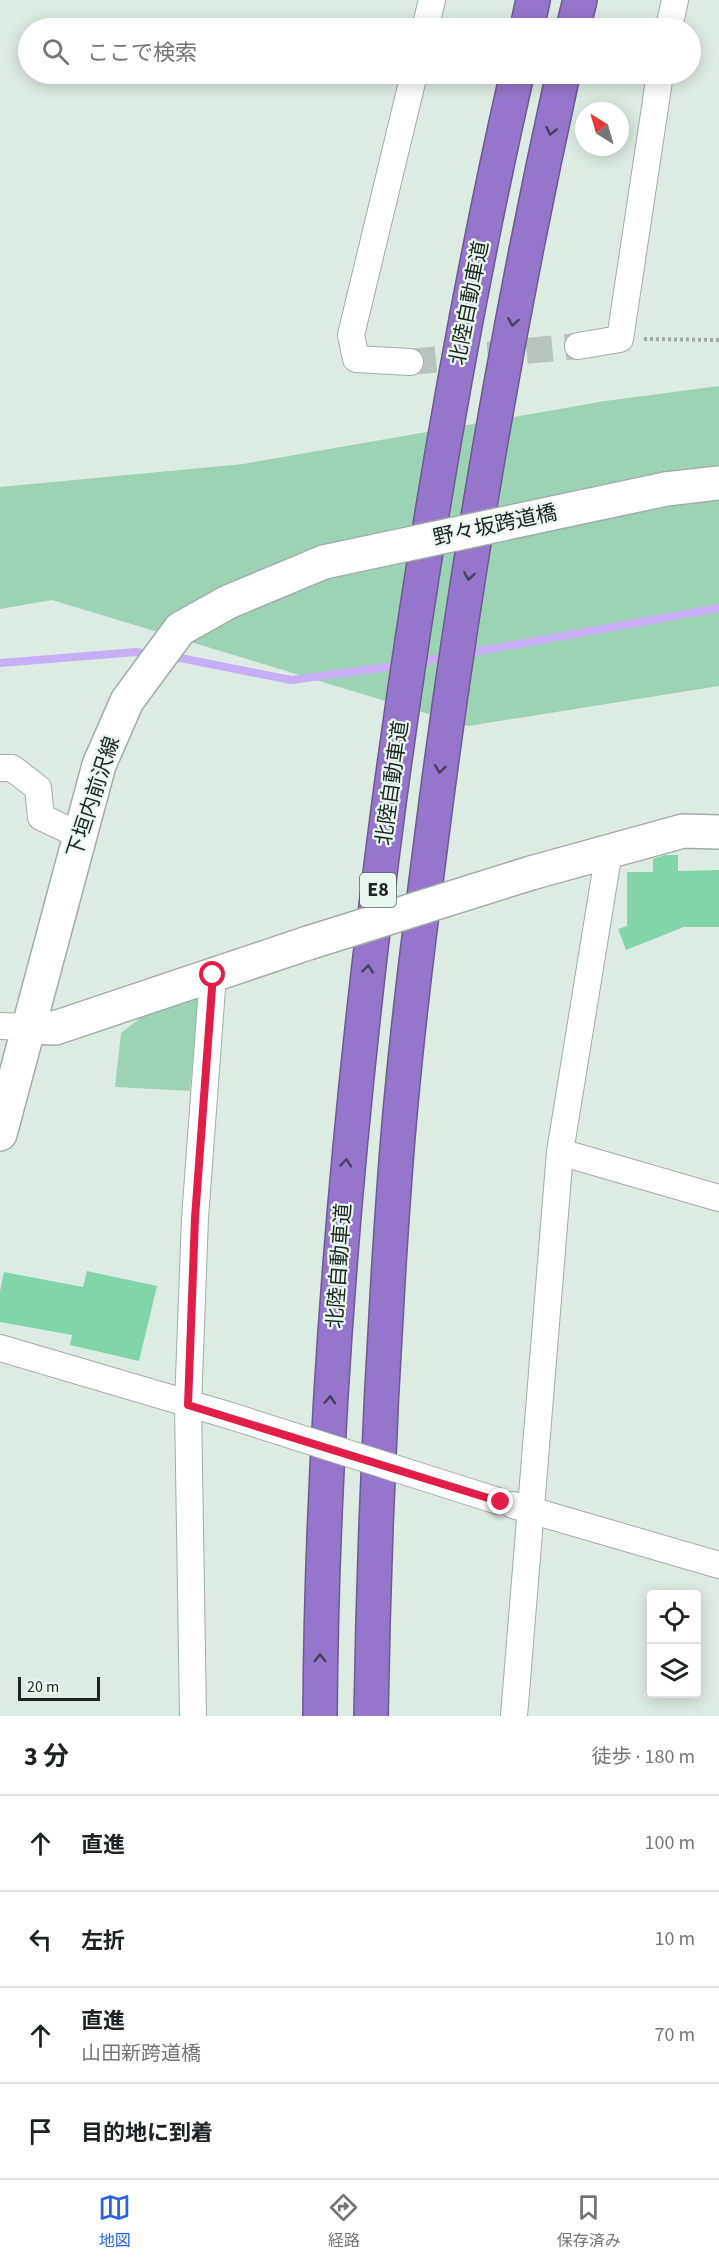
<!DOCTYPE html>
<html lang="ja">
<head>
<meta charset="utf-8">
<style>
  :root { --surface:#fff; --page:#f2f2f2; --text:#202124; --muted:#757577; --line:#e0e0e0; --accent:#2563eb }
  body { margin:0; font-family:"Source Sans 3","Noto Sans JP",sans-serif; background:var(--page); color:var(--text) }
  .controls { position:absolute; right:18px; bottom:18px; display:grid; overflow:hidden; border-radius:6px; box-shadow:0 3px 15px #0003 }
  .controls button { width:54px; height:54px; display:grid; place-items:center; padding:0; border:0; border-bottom:2px solid var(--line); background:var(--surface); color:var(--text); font:30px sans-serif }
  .compass { position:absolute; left:575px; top:102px; width:54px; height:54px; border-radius:50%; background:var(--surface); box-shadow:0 3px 15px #0003; rotate:323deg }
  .scale { position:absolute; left:18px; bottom:15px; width:82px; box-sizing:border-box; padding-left:6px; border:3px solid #1e2420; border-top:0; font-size:16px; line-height:21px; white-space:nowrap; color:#1e2420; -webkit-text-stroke:4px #eaf9f0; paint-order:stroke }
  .stop { position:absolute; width:18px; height:18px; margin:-14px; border:4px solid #e11d48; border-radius:50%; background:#fff }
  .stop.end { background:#e11d48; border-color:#fff; box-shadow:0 2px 6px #0008 }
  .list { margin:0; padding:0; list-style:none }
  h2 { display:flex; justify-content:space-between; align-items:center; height:78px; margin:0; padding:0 24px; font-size:26px }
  h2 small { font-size:20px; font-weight:400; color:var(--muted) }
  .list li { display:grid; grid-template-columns:39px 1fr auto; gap:18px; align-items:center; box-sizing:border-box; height:96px; padding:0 24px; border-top:2px solid var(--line) }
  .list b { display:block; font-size:22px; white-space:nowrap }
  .list p { margin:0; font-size:20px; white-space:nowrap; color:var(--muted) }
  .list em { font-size:20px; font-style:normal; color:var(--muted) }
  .icon { flex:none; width:33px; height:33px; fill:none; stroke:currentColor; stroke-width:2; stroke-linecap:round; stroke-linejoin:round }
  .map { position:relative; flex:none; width:719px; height:1716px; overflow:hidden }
  .search { position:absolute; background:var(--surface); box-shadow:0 3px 15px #0003; left:18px; right:18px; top:18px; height:66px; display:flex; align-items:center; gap:15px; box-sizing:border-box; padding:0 21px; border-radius:33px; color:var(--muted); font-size:22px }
  .sheet { height:462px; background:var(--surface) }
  nav { display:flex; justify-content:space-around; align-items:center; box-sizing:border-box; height:84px; border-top:2px solid var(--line); background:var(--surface); font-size:16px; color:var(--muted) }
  nav a { display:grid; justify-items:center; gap:3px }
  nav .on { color:var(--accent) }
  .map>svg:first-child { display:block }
  .green { fill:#9dd3b5 }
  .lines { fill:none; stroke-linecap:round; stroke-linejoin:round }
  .stream { stroke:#c7aef6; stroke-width:8 }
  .building { fill:#82d5a9 }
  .street-tunnel { stroke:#b7c4bc; stroke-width:26; stroke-dasharray:26 13; stroke-linecap:butt }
  .street-casing { stroke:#9faea5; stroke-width:28 }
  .secondary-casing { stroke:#9faea5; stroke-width:36 }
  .highway-casing { stroke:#6c5990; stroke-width:36 }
  .path { stroke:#9eaaa3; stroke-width:4; stroke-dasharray:3 3; stroke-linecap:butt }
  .street { stroke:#fff; stroke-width:26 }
  .secondary { stroke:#fff; stroke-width:33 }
  .highway { stroke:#9676cc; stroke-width:33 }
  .street-bridge-casing { stroke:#9faea5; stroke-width:28; stroke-linecap:butt }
  .secondary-bridge-casing { stroke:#9faea5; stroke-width:36; stroke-linecap:butt }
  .street-bridge { stroke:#fff; stroke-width:26 }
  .secondary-bridge { stroke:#fff; stroke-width:33 }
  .oneway { stroke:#48415c }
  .route { stroke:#e11d48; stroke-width:8 }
  .labels { text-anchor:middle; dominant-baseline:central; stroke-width:4.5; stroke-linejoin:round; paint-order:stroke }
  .shield { fill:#eaf9f0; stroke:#5b645e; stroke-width:1.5 }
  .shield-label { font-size:20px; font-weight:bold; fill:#1e2420 }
  .street-label { font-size:21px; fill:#1e2420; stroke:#eaf9f0 }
</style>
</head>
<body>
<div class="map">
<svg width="719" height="1716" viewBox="0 0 719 1716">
  <rect width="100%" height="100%" fill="#ddece3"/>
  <g class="green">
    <polygon points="719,386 719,686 468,726 52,600 0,609 0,487 243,464 605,401"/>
    <polygon points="199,995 190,1091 115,1087 121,1033 147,1013"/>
  </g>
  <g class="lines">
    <g class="stream">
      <polyline points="463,654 719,608"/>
      <polyline points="170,656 291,680 403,665"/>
      <polyline points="415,662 450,657"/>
      <polyline points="0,663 136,652 151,654"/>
    </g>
  </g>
  <g class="building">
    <polygon points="665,855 678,855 678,871 719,870 719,927 684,927 626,950 618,929 627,926 627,872 653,872 653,859"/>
    <polygon points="87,1271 157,1286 139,1361 70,1345 72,1335 0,1322 0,1291 4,1272 83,1287"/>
  </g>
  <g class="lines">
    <polyline class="street-tunnel" points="410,362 578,346"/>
    <defs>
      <g id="street">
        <polyline points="425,28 432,0"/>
        <polyline points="669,28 675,0"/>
        <polyline points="578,346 620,339 660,74"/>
        <polyline points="410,362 356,359 351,335 414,74"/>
        <polyline points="0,768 12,768 38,788 41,817 79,835"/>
        <polyline points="0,1026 27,1027"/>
        <polyline points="560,1152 719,1198"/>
        <polyline points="0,1348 231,1416"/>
        <polyline points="513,1505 719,1565"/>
        <polyline points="193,1716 188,1405 195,1218 213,975"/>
        <polyline points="514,1716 560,1152 609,851"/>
      </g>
      <g id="secondary">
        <polyline points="666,489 719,483"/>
        <polyline points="531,873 683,831 719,832"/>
        <polyline points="27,1027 55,1028 308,943"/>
        <polyline points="0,1134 99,765 127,701 180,629 228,602 324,562"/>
      </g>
      <g id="highway">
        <polyline points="527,28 533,0"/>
        <polyline points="573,28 580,0"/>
        <path d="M320,1716C322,1410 349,1107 389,803C422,558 462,315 517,74"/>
        <path d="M371,1716C374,1536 382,1355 395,1175C404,1051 420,927 436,803C468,558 510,314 563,74"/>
      </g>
    </defs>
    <use href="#street" class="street-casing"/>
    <use href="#secondary" class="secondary-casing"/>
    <use href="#highway" class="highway-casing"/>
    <polyline class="path" points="644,339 719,340"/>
    <use href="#street" class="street"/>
    <use href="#secondary" class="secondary"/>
    <use href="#highway" class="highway"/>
    <defs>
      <polyline id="street-bridge" points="231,1416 501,1502"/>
      <g id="secondary-bridge">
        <polyline points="324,562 666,489"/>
        <polyline points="308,943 531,873"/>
      </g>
    </defs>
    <use href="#street-bridge" class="street-bridge-casing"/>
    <use href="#secondary-bridge" class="secondary-bridge-casing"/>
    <use href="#street-bridge" class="street-bridge"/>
    <use href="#secondary-bridge" class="secondary-bridge"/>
  </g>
  <defs><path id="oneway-chevron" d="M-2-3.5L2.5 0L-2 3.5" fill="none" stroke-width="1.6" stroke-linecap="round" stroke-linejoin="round" transform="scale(1.5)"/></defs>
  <g class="oneway">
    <use href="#oneway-chevron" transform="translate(551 131) rotate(103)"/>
    <use href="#oneway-chevron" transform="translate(513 322) rotate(100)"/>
    <use href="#oneway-chevron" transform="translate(469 576) rotate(99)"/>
    <use href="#oneway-chevron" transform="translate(440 769) rotate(97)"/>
    <use href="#oneway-chevron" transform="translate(368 969) rotate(-84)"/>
    <use href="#oneway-chevron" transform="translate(346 1163) rotate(-85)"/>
    <use href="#oneway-chevron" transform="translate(330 1400) rotate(-87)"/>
    <use href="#oneway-chevron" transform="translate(320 1658) rotate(-90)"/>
  </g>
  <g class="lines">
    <polyline class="route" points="213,975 195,1218 188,1405 501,1502"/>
  </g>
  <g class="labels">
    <rect class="shield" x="360" y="873" width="36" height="34" rx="4.5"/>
    <g class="shield-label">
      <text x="378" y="890">E8</text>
    </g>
    <g class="street-label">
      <text transform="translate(469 303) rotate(-79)">北陸自動車道</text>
      <text transform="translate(495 525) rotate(-12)">野々坂跨道橋</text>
      <text transform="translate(392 783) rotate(-82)">北陸自動車道</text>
      <text transform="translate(93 797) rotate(-72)">下垣内前沢線</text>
      <text transform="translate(339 1266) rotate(-86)">北陸自動車道</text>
    </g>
  </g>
</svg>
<div class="controls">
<button><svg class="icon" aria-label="locate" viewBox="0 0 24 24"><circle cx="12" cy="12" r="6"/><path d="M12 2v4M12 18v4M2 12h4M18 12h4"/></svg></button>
<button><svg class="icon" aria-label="layers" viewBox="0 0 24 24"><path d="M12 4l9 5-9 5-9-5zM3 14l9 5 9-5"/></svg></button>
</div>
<svg class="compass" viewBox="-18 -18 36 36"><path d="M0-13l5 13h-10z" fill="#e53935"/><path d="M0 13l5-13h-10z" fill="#757577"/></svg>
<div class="scale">20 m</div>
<div class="stop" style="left:213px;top:975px"></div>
<div class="stop end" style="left:501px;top:1502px"></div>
<div class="search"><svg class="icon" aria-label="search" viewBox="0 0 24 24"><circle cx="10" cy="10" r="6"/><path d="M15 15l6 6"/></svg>ここで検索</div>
</div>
<section class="sheet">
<h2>3 分<small>徒歩 · 180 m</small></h2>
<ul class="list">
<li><svg class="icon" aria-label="ahead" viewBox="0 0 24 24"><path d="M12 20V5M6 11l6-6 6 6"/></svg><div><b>直進</b></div><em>100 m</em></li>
<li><svg class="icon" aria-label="left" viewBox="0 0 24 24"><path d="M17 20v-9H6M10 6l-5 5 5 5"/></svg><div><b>左折</b></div><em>10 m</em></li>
<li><svg class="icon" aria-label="ahead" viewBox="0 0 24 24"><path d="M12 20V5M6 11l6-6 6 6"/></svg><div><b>直進</b><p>山田新跨道橋</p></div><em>70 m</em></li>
<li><svg class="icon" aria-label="arrive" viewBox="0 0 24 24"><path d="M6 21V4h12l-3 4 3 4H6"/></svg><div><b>目的地に到着</b></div></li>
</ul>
</section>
<nav>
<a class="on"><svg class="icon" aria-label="map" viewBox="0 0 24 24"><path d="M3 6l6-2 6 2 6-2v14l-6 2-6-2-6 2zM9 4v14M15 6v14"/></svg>地図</a>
<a><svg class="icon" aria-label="directions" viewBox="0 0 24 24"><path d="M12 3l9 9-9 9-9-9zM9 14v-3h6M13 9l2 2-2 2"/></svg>経路</a>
<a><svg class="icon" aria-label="saved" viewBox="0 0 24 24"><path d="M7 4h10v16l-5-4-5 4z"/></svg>保存済み</a>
</nav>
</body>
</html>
